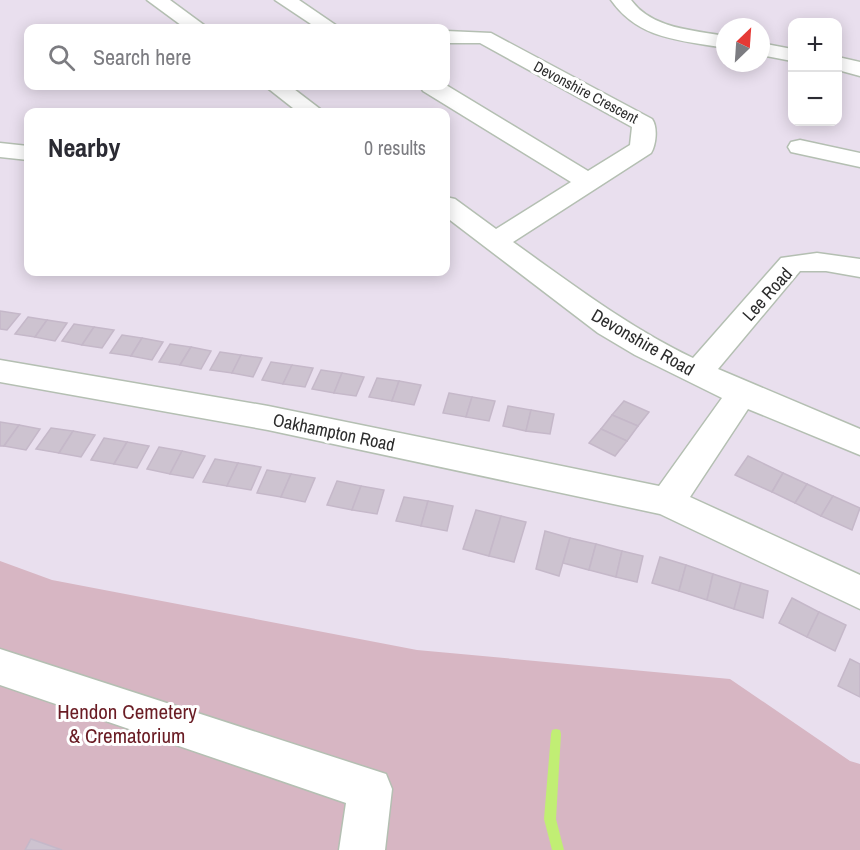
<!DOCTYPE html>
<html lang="en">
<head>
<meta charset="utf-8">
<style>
  :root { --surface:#fff; --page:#f2f2f3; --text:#2b2b33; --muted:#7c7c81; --line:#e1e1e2 }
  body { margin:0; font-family:"Archivo Narrow",sans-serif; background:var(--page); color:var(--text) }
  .controls { position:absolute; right:18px; top:18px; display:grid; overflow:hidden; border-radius:12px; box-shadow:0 3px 15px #0003 }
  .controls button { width:54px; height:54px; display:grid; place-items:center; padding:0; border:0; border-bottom:2px solid var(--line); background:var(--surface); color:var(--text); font:30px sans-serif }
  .compass { position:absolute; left:716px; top:18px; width:54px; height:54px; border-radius:50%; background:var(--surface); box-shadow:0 3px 15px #0003; rotate:25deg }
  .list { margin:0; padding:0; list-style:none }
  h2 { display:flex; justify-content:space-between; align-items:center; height:78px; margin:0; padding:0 24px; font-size:26px }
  h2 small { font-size:20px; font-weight:400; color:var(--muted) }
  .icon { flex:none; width:33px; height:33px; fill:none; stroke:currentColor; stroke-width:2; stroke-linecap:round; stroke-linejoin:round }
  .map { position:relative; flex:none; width:860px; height:850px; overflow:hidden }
  .search { position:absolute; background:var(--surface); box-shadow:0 3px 15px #0003; left:24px; top:24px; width:426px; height:66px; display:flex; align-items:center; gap:15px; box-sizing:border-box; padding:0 21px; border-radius:12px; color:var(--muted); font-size:22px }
  .panel { position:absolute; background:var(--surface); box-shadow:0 3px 15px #0003; left:24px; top:108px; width:426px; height:168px; border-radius:12px }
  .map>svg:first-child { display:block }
  .cemetery { fill:#d7b6c3 }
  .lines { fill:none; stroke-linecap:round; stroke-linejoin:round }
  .stream { fill:#c1ee74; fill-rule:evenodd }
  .building { fill:#cdc3d0; stroke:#c5b8c9; stroke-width:1.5 }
  .minor-casing { stroke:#b4bfb2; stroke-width:3 }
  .minor { fill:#fff; fill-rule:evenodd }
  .labels { text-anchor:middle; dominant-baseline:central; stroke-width:6; stroke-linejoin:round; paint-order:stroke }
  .far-street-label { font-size:15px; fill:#2c2c2c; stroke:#fff }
  .street-label { font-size:18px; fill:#2c2c2c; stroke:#fff }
  .near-park-label { font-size:21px; fill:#6a1c24; stroke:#fff }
</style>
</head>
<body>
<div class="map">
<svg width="860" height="850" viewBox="0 0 860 850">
  <rect width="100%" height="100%" fill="#e9dfee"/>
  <polygon class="cemetery" points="0,561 52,580 417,650 730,679 850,761 860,764 860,850 0,850"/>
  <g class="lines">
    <polygon class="stream" points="556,729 560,730 561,734 556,819 564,850 552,850 544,819 551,734 552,730"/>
  </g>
  <g class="building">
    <polygon points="0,311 20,314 7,330 0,329"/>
    <polygon points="28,317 47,320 35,337 15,334"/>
    <polygon points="47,320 67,323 55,341 35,337"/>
    <polygon points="74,324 94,327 82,345 62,341"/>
    <polygon points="94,327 114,330 102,348 82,345"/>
    <polygon points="122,335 142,338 131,356 110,353"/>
    <polygon points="142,338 163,342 152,360 131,356"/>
    <polygon points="170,344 191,347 180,365 159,362"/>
    <polygon points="191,347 211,351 201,369 180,365"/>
    <polygon points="220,352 241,355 232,373 210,370"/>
    <polygon points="241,355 262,358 253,377 232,373"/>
    <polygon points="271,362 292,365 283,384 262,380"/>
    <polygon points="292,365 313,368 305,387 283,384"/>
    <polygon points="321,370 342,373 334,393 312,389"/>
    <polygon points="342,373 364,377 356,396 334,393"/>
    <polygon points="377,378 399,381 392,401 369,397"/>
    <polygon points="399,381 421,385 414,405 392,401"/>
    <polygon points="449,393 472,397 466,417 443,413"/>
    <polygon points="472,397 495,401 489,421 466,417"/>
    <polygon points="624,401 649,412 638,426 612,415"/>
    <polygon points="508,406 531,410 526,431 503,426"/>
    <polygon points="531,410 554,414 550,434 526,431"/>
    <polygon points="612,415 638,426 627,441 601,429"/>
    <polygon points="0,422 19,425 4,446 0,446"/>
    <polygon points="19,425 40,429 26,450 4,446"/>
    <polygon points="51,428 73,431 59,453 36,449"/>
    <polygon points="601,429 627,441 615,456 589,443"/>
    <polygon points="73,431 95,435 81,457 59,453"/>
    <polygon points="104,438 127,442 114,464 91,460"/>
    <polygon points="127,442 149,446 137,468 114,464"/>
    <polygon points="159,447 182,451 170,474 147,469"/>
    <polygon points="182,451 205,456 193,478 170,474"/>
    <polygon points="748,456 783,473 772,492 735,475"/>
    <polygon points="215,459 238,463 227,486 203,482"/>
    <polygon points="238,463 261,467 251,490 227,486"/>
    <polygon points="267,470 291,474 281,497 257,493"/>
    <polygon points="783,473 807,484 795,503 772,492"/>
    <polygon points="291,474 315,478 305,502 281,497"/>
    <polygon points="337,481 361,486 352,510 327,505"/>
    <polygon points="807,484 833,496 821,516 795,503"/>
    <polygon points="361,486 384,490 377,514 352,510"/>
    <polygon points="833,496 860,508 852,530 821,516"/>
    <polygon points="404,497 428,501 421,526 396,521"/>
    <polygon points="428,501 453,506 447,531 421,526"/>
    <polygon points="476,510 501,516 489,556 463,549"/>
    <polygon points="501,516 526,522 514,562 489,556"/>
    <polygon points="545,531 570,538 559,576 536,569"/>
    <polygon points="570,538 596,544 589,570 563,563"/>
    <polygon points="596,544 622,551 616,577 589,570"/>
    <polygon points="622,551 643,556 637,582 616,577"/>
    <polygon points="660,557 686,565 679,591 652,583"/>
    <polygon points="686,565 713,574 707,600 679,591"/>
    <polygon points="713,574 741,583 734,609 707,600"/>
    <polygon points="741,583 768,591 763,618 734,609"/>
    <polygon points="792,598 819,612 807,637 779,623"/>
    <polygon points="819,612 846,625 835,651 807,637"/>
    <polygon points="850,659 860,664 860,697 838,686"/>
    <polygon points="31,839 62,850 25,850"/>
  </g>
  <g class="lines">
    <defs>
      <g id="minor">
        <polygon points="147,0 170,0 208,28 185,28"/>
        <polygon points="275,0 299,0 340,28 317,28"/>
        <path d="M611,0H631C652,29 693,30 725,36V48C681,40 639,40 611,0Z"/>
        <path d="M446,31L491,33L652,119C658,127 656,145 651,153L513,242C572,284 628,327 693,358L781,258L817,253L860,259V277L826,271H800L718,369L860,429V455L748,409L690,497L860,575V609L660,514L268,430L0,382V360L268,406L659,486L722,398L635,355L598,333L446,217V197L455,199L496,229L571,182L423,91L420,86L446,85L588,171L630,145L632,127L480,43H446Z"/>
        <polygon points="761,43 792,49 792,61 761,55"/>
        <polygon points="838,57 860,62 860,76 838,70"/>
        <polygon points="265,86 290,86 324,112 298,112"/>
        <polygon points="800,140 860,153 860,167 791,152 788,147 791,142"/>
        <polygon points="0,143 28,146 28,160 0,157"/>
        <polygon points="0,649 386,774 392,789 385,850 339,850 346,803 0,685"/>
      </g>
    </defs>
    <use href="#minor" class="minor-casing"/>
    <use href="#minor" class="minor"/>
  </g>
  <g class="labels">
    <g class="far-street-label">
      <text transform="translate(586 92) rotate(28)">Devonshire Crescent</text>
    </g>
    <g class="street-label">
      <text transform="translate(767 294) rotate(-48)">Lee Road</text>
      <text transform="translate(643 342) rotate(30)">Devonshire Road</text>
      <text transform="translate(334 432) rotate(12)">Oakhampton Road</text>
    </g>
    <g class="near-park-label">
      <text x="127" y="711">Hendon Cemetery<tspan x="127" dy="24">&amp; Crematorium</tspan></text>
    </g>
  </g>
</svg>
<div class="controls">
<button>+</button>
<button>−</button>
</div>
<svg class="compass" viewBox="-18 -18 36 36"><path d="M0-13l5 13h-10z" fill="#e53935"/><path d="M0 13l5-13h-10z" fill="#7c7c81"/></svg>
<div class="search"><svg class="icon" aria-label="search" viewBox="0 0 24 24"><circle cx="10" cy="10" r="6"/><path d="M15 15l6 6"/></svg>Search here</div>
<section class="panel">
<h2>Nearby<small>0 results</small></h2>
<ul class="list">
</ul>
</section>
</div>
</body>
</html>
